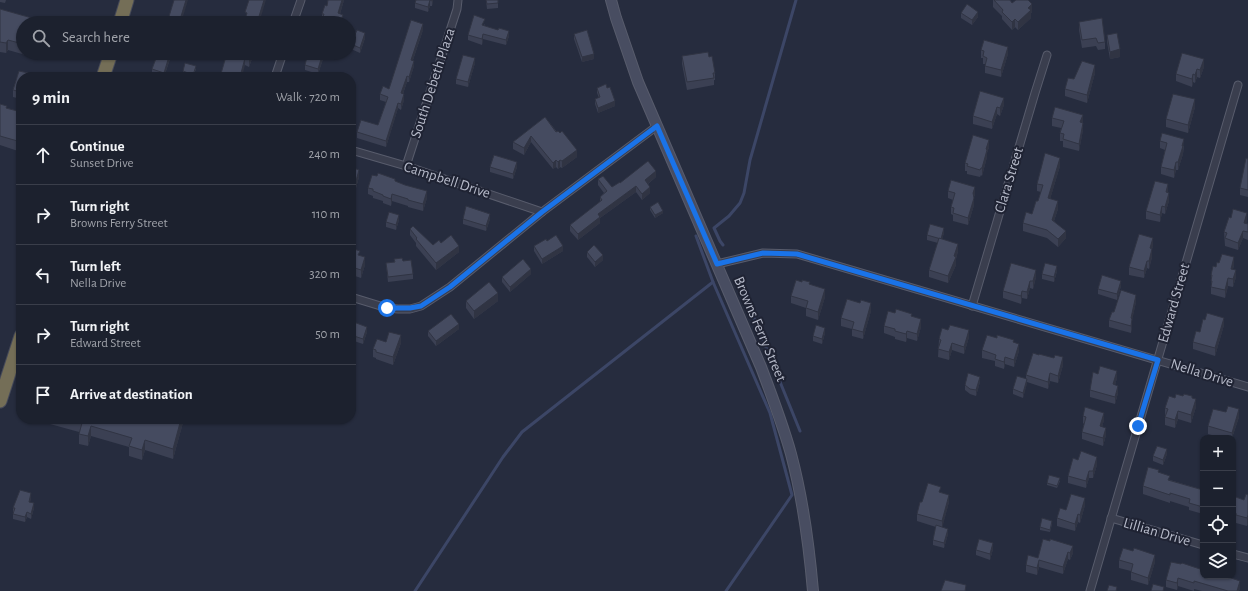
<!DOCTYPE html>
<html lang="en">
<head>
<meta charset="utf-8">
<style>
  :root { --surface:#1c212e; --page:#292e3a; --text:#f1f3f6; --muted:#a0a3aa; --line:#3a3e4a }
  body { margin:0; font-family:"Alegreya Sans",sans-serif; background:var(--page); color:var(--text) }
  .controls { position:absolute; right:12px; bottom:12px; display:grid; overflow:hidden; border-radius:8px; box-shadow:0 1px 3px #0004 }
  .controls button { width:36px; height:36px; display:grid; place-items:center; padding:0; border:0; border-bottom:1px solid var(--line); background:var(--surface); color:var(--text); font:20px sans-serif }
  .stop { position:absolute; width:12px; height:12px; margin:-9px; border:3px solid #1a73e8; border-radius:50%; background:#fff }
  .stop.end { background:#1a73e8; border-color:#fff; box-shadow:0 1px 4px #0008 }
  .list { margin:0; padding:0; list-style:none }
  h2 { display:flex; justify-content:space-between; align-items:center; height:52px; margin:0; padding:0 16px; font-size:17px }
  h2 small { font-size:13px; font-weight:400; color:var(--muted) }
  .list li { display:grid; grid-template-columns:26px 1fr auto; gap:12px; align-items:center; box-sizing:border-box; height:60px; padding:0 16px; border-top:1px solid var(--line) }
  .list b { display:block; font-size:15px; white-space:nowrap }
  .list p { margin:0; font-size:13px; white-space:nowrap; color:var(--muted) }
  .list em { font-size:13px; font-style:normal; color:var(--muted) }
  .icon { flex:none; width:22px; height:22px; fill:none; stroke:currentColor; stroke-width:2; stroke-linecap:round; stroke-linejoin:round }
  .map { position:relative; flex:none; width:1248px; height:591px; overflow:hidden }
  .search { position:absolute; background:var(--surface); box-shadow:0 1px 3px #0004; left:16px; top:16px; width:340px; height:44px; display:flex; align-items:center; gap:10px; box-sizing:border-box; padding:0 14px; border-radius:22px; color:var(--muted); font-size:15px }
  .panel { position:absolute; background:var(--surface); box-shadow:0 1px 3px #0004; left:16px; top:72px; width:340px; height:352px; border-radius:16px }
  .map>svg:first-child { display:block }
  .lines { fill:none; stroke-linecap:round; stroke-linejoin:round }
  .stream { stroke:#3c4666; stroke-width:3 }
  .street-casing { stroke:#585c6c; stroke-width:9 }
  .secondary-casing { stroke:#585c6c; stroke-width:12 }
  .highway-casing { stroke:#454959; stroke-width:15 }
  .street { stroke:#3a3e4e; stroke-width:7 }
  .secondary { stroke:#484d61; stroke-width:10 }
  .highway { stroke:#746e57; stroke-width:13 }
  .wall { fill:#3b4053 }
  .shaded-wall { fill:#303443 }
  .building { fill:#454b60; stroke:#303443 }
  .route { stroke:#1a73e8; stroke-width:5 }
  .labels { text-anchor:middle; dominant-baseline:central; stroke-width:4; stroke-linejoin:round; paint-order:stroke }
  .street-label { font-size:15px; fill:#b6bac9; stroke:#1f2333 }
</style>
</head>
<body>
<div class="map">
<svg width="1248" height="591" viewBox="0 0 1248 591">
  <rect width="100%" height="100%" fill="#262c3e"/>
  <g class="lines">
    <g class="stream">
      <polyline points="723,245 720,241 714,228 729,216 740,203 744,193 750,160 796,0"/>
      <polyline points="739,281 800,431"/>
      <polyline points="713,282 770,413 792,495 726,591"/>
      <polyline points="415,591 503,457 522,432 713,282 696,236"/>
    </g>
    <defs>
      <g id="street">
        <polyline points="293,23 301,0"/>
        <polyline points="275,77 283,53"/>
        <polyline points="351,150 406,166 542,212"/>
        <polyline points="406,166 457,9 458,0"/>
        <polyline points="717,264 763,253 797,254 1248,387"/>
        <polyline points="351,297 387,308 398,309 410,309 421,306 450,287 542,212 657,126"/>
        <polyline points="972,306 1035,93 1047,55"/>
        <polyline points="1111,518 1203,545"/>
        <polyline points="1233,554 1248,558"/>
        <polyline points="1090,591 1238,85"/>
      </g>
      <path id="secondary" d="M611,0L616,18L638,82L761,367C772,396 783,425 791,454C803,499 809,545 813,591"/>
      <g id="highway">
        <polyline points="120,23 127,0"/>
        <polyline points="103,77 111,53"/>
        <polyline points="0,401 21,336"/>
      </g>
    </defs>
    <use href="#street" class="street-casing"/>
    <use href="#secondary" class="secondary-casing"/>
    <use href="#highway" class="highway-casing"/>
    <use href="#street" class="street"/>
    <use href="#secondary" class="secondary"/>
    <use href="#highway" class="highway"/>
  </g>
  <g class="wall">
    <polygon points="0,0 6,0 5,3 0,2"/>
    <polygon points="328,0 344,0 340,14 343,21 342,23 321,23 322,20 322,14 327,6"/>
    <polygon points="416,0 433,0 432,6 430,6 428,12 415,8 415,3"/>
    <polygon points="486,0 498,0 498,8 487,9"/>
    <polygon points="993,0 1010,0 1012,3 1032,12 1031,13 1031,18 1018,30 1015,27 1012,30 1002,19 1002,16 993,7"/>
    <polygon points="0,9 46,22 59,23 23,23 23,53 53,53 51,59 40,56 40,59 8,50 6,53 0,52"/>
    <polygon points="961,13 978,17 972,25 961,18"/>
    <polygon points="1079,22 1105,42 1105,49 1098,50 1096,46 1082,48 1079,30"/>
    <polygon points="485,24 484,26 509,36 506,45 483,39 482,45 468,40 468,35"/>
    <polygon points="423,30 413,60 414,66 409,82 407,82 403,94 404,100 401,110 398,108 386,147 357,138 357,132 378,125 386,102 380,100 380,94 389,89"/>
    <polygon points="574,34 594,59 582,62 574,39"/>
    <polygon points="1107,35 1120,57 1110,59 1107,42"/>
    <polygon points="365,38 360,53 351,49 351,44"/>
    <polygon points="981,50 1008,54 1001,77 985,73 985,64 983,64 983,58 981,58"/>
    <polygon points="172,53 164,77 161,77 152,74 152,69"/>
    <polygon points="253,53 253,56 249,67 245,65 220,77"/>
    <polygon points="325,53 318,74 305,70 305,65"/>
    <polygon points="682,56 709,57 715,73 715,80 714,80 714,85 687,90 682,64"/>
    <polygon points="475,63 468,87 456,84 456,79"/>
    <polygon points="1204,67 1200,78 1197,77 1195,83 1193,82 1192,87 1176,81 1176,74"/>
    <polygon points="196,69 193,77 183,74 183,71"/>
    <polygon points="19,71 33,74 33,77 21,77 21,99 13,97 13,90"/>
    <polygon points="1095,73 1087,103 1065,96 1065,89 1074,79"/>
    <polygon points="597,88 607,88 615,106 598,113 595,104 595,99 599,98 597,93"/>
    <polygon points="980,91 1004,105 1000,116 997,114 992,129 973,124 973,116"/>
    <polygon points="0,104 7,108 21,112 21,152 0,145"/>
    <polygon points="1195,107 1188,133 1166,127 1166,119"/>
    <polygon points="1083,115 1083,130 1079,151 1063,147 1063,141 1060,141 1060,133 1061,128 1052,126 1052,118"/>
    <polygon points="545,117 577,157 562,168 560,167 558,169 556,167 553,169 531,142 524,155 513,149 513,142"/>
    <polygon points="1160,141 1184,146 1183,154 1178,170 1176,170 1174,178 1161,174 1161,167 1165,150 1160,148"/>
    <polygon points="989,147 987,153 987,157 982,176 981,175 980,177 967,174 967,171 965,171 965,163"/>
    <polygon points="1248,159 1248,197 1240,195 1240,188"/>
    <polygon points="351,165 351,167 359,177 356,188 351,186"/>
    <polygon points="1060,166 1050,199 1058,209 1054,221 1066,238 1058,247 1047,238 1023,231 1023,223 1032,214 1038,201 1041,192 1037,191 1037,184"/>
    <polygon points="490,167 517,167 513,179 490,172"/>
    <polygon points="656,177 648,184 650,193 642,200 636,192 600,218 600,223 578,240 570,231 570,225 600,202 600,197 604,193 598,185 598,179 612,187 620,183"/>
    <polygon points="395,181 427,198 423,211 408,207 408,206 392,201 391,206 383,203 383,201 373,198 373,196 368,194 368,188"/>
    <polygon points="948,191 975,194 974,197 974,205 968,225 953,221 953,215 951,214 951,207 953,200 948,198"/>
    <polygon points="1168,192 1169,201 1165,214 1162,213 1160,222 1146,219 1146,211"/>
    <polygon points="650,207 663,213 655,218 650,210"/>
    <polygon points="463,219 490,219 486,231 463,224"/>
    <polygon points="399,220 396,230 386,227 386,222"/>
    <polygon points="1247,221 1246,223 1248,224 1248,240 1243,238 1238,250 1225,246 1224,232"/>
    <polygon points="410,229 433,245 441,243 459,252 436,270 416,246 416,243 410,235"/>
    <polygon points="944,233 942,239 958,251 956,259 956,265 948,283 929,277 929,270 938,243 927,240 927,235"/>
    <polygon points="547,241 563,251 542,264 534,251 534,246"/>
    <polygon points="1153,246 1152,249 1152,257 1149,269 1147,268 1144,278 1129,275 1129,267"/>
    <polygon points="351,248 360,256 365,265 361,278 352,275 352,278 351,278"/>
    <polygon points="587,252 603,260 595,267 587,257"/>
    <polygon points="394,259 403,261 413,274 413,279 388,282 386,263 394,262"/>
    <polygon points="1234,265 1233,269 1236,277 1233,287 1228,286 1225,298 1211,294 1211,275 1216,267"/>
    <polygon points="1057,271 1054,282 1042,279 1042,274"/>
    <polygon points="531,274 510,292 502,282 502,277"/>
    <polygon points="1036,277 1033,289 1030,288 1027,299 1022,298 1021,304 1003,298 1003,291"/>
    <polygon points="810,285 825,297 818,320 806,316 806,308 791,303 791,296"/>
    <polygon points="1121,286 1117,300 1098,294 1098,289"/>
    <polygon points="466,301 498,301 474,319 466,308"/>
    <polygon points="1136,302 1132,319 1132,326 1131,333 1109,327 1109,320"/>
    <polygon points="871,311 863,339 852,336 852,329 841,326 841,318"/>
    <polygon points="912,317 921,327 917,341 907,338 906,342 895,339 895,337 884,333 884,326"/>
    <polygon points="351,321 367,332 363,344 351,340"/>
    <polygon points="1224,325 1215,356 1193,349 1193,342 1200,332"/>
    <polygon points="459,329 436,346 428,336 428,331"/>
    <polygon points="825,333 822,344 813,341 813,336"/>
    <polygon points="969,337 964,354 952,350 949,360 938,357 939,339"/>
    <polygon points="386,342 401,343 393,365 376,359 376,358 373,357 373,349"/>
    <polygon points="1014,343 1019,351 1014,367 1005,364 1004,369 995,366 995,361 982,358 982,350"/>
    <polygon points="1063,365 1058,383 1050,381 1048,389 1027,382 1023,398 1013,394 1013,389 1026,379 1026,375"/>
    <polygon points="1117,378 1115,385 1118,393 1115,404 1090,397 1090,390"/>
    <polygon points="980,382 976,396 970,394 965,390 965,385"/>
    <polygon points="1175,398 1192,398 1196,407 1191,423 1178,419 1175,428 1165,425 1165,408"/>
    <polygon points="1226,412 1239,417 1232,438 1223,438 1208,434 1208,426"/>
    <polygon points="1083,416 1104,420 1102,427 1106,435 1103,446 1082,439 1082,432 1084,424 1083,423"/>
    <polygon points="50,419 184,419 173,459 145,450 142,460 129,456 129,447 91,436 88,446 79,444 79,432 50,424"/>
    <polygon points="1167,454 1163,465 1153,461 1153,456"/>
    <polygon points="1078,460 1097,465 1093,478 1089,478 1086,488 1068,483 1068,476"/>
    <polygon points="1159,473 1170,480 1203,490 1203,514 1189,510 1189,507 1170,501 1170,503 1143,494 1143,486"/>
    <polygon points="1060,481 1057,488 1047,485 1047,483"/>
    <polygon points="941,492 949,502 942,527 948,534 944,548 933,545 933,540 936,527 917,521 917,514 922,502"/>
    <polygon points="1248,495 1248,523 1247,526 1236,523 1236,520 1233,519 1233,496 1244,500"/>
    <polygon points="31,498 30,502 34,508 31,519 27,517 25,522 13,519 13,508"/>
    <polygon points="1085,505 1080,523 1078,522 1075,531 1057,526 1057,518 1066,510"/>
    <polygon points="1052,524 1050,532 1040,530 1040,527"/>
    <polygon points="1043,539 1073,553 1070,560 1068,559 1063,574 1039,567 1037,575 1026,572 1026,565 1038,558"/>
    <polygon points="993,549 990,560 976,555 976,550"/>
    <polygon points="1119,560 1155,562 1148,585 1131,580 1131,571 1119,568"/>
    <polygon points="1203,570 1232,578 1240,588 1239,591 1202,591 1194,589 1194,591 1178,586 1177,590 1166,587 1166,580"/>
  </g>
  <g class="shaded-wall">
    <polygon points="186,0 188,0 181,23 179,23"/>
    <polygon points="264,0 266,0 259,23 257,23"/>
    <polygon points="342,0 344,0 338,20 338,13"/>
    <polygon points="430,0 430,6 428,12 428,7"/>
    <polygon points="432,0 433,0 432,6"/>
    <polygon points="1032,4 1032,12 1031,13 1031,18 1018,30 1018,22 1028,8"/>
    <polygon points="978,12 978,17 972,25 972,20"/>
    <polygon points="343,15 343,21 342,23 340,23"/>
    <polygon points="1015,19 1015,27 1012,30 1012,22"/>
    <polygon points="423,24 423,30 411,66 411,60"/>
    <polygon points="509,31 509,36 506,45 506,40"/>
    <polygon points="365,33 365,38 360,53 360,48"/>
    <polygon points="483,34 483,39 482,45 482,39"/>
    <polygon points="8,40 8,50 6,53 6,43"/>
    <polygon points="1008,47 1008,54 1001,77 1001,70"/>
    <polygon points="1120,49 1120,57 1110,59 1110,52"/>
    <polygon points="51,53 53,53 51,59"/>
    <polygon points="170,53 172,53 164,77 164,73"/>
    <polygon points="251,53 253,53 253,56 249,67 249,59"/>
    <polygon points="323,53 325,53 318,74 318,69"/>
    <polygon points="594,54 594,59 582,62 582,57"/>
    <polygon points="245,58 245,65 242,77 240,77"/>
    <polygon points="475,58 475,63 468,87 468,82"/>
    <polygon points="1204,59 1204,67 1200,78 1200,70"/>
    <polygon points="414,61 414,66 409,82 409,77"/>
    <polygon points="1095,65 1095,73 1087,103 1087,95"/>
    <polygon points="1197,69 1197,77 1195,83 1195,75"/>
    <polygon points="1193,74 1193,82 1192,87 1192,79"/>
    <polygon points="407,76 407,82 401,99 401,93"/>
    <polygon points="404,94 404,100 401,110 401,104"/>
    <polygon points="1004,98 1004,105 1000,116 1000,108"/>
    <polygon points="1195,99 1195,107 1188,133 1188,125"/>
    <polygon points="615,101 615,106 598,113 598,108"/>
    <polygon points="398,103 398,108 386,147 386,141"/>
    <polygon points="997,107 997,114 992,129 992,122"/>
    <polygon points="1083,115 1083,122 1080,129 1080,122"/>
    <polygon points="1083,123 1083,130 1079,151 1079,144"/>
    <polygon points="531,136 531,142 524,155 524,148"/>
    <polygon points="1184,139 1183,154 1178,170 1178,162"/>
    <polygon points="989,140 989,147 987,153 987,157 982,176 982,168 986,149"/>
    <polygon points="577,150 577,157 562,168 562,161"/>
    <polygon points="1060,158 1060,166 1048,206 1048,198"/>
    <polygon points="556,160 556,167 553,169 553,163"/>
    <polygon points="560,160 560,167 558,169 558,162"/>
    <polygon points="517,162 517,167 513,179 513,174"/>
    <polygon points="1176,162 1176,170 1174,178 1174,170"/>
    <polygon points="359,170 359,177 356,188 356,181"/>
    <polygon points="656,171 656,177 645,186 645,180"/>
    <polygon points="1168,184 1168,192 1166,200 1166,192"/>
    <polygon points="636,186 636,192 600,218 600,223 578,240 578,234 598,214"/>
    <polygon points="650,187 650,193 642,200 642,194"/>
    <polygon points="975,187 975,194 973,200 973,193"/>
    <polygon points="427,191 427,198 423,211 423,204"/>
    <polygon points="1169,193 1169,201 1165,214 1165,207"/>
    <polygon points="392,194 392,201 391,206 391,199"/>
    <polygon points="974,198 974,205 968,225 968,218"/>
    <polygon points="1058,201 1058,209 1052,227 1052,220"/>
    <polygon points="1162,206 1162,213 1160,222 1160,215"/>
    <polygon points="663,211 663,213 655,218 655,215"/>
    <polygon points="1247,213 1247,221 1244,230 1244,223"/>
    <polygon points="490,214 490,219 486,231 486,226"/>
    <polygon points="399,215 399,220 396,230 396,225"/>
    <polygon points="944,228 944,233 941,244 941,239"/>
    <polygon points="1066,231 1066,238 1058,247 1058,239"/>
    <polygon points="1243,231 1243,238 1238,250 1238,243"/>
    <polygon points="1153,238 1153,246 1150,256 1150,248"/>
    <polygon points="958,244 958,251 956,259 956,265 948,283 948,276"/>
    <polygon points="459,246 459,252 436,270 436,263"/>
    <polygon points="563,246 563,251 542,264 542,259"/>
    <polygon points="1152,249 1152,257 1149,269 1149,261"/>
    <polygon points="603,255 603,260 595,267 595,262"/>
    <polygon points="365,257 365,265 361,278 361,270"/>
    <polygon points="1234,257 1234,265 1231,276 1231,269"/>
    <polygon points="1147,261 1147,268 1144,278 1144,271"/>
    <polygon points="1057,266 1057,271 1054,282 1054,277"/>
    <polygon points="531,269 531,274 510,292 510,287"/>
    <polygon points="1036,270 1036,277 1033,289 1033,281"/>
    <polygon points="1236,270 1236,277 1233,287 1233,279"/>
    <polygon points="1228,278 1228,286 1225,298 1225,290"/>
    <polygon points="1030,281 1030,288 1027,299 1027,292"/>
    <polygon points="1121,281 1121,286 1117,300 1117,294"/>
    <polygon points="825,289 825,297 818,320 818,312"/>
    <polygon points="1022,291 1022,298 1021,304 1021,296"/>
    <polygon points="498,293 498,301 474,319 474,311"/>
    <polygon points="1136,295 1136,302 1131,326 1131,318"/>
    <polygon points="871,303 871,311 863,339 863,332"/>
    <polygon points="1224,318 1224,325 1215,356 1215,348"/>
    <polygon points="921,319 921,327 917,341 917,334"/>
    <polygon points="1132,319 1132,326 1131,333 1131,326"/>
    <polygon points="459,324 459,329 436,346 436,341"/>
    <polygon points="367,327 367,332 363,344 363,339"/>
    <polygon points="825,328 825,333 822,344 822,339"/>
    <polygon points="969,330 969,337 964,354 964,347"/>
    <polygon points="907,331 907,338 906,342 906,334"/>
    <polygon points="401,335 401,343 393,365 393,357"/>
    <polygon points="952,343 952,350 949,360 949,352"/>
    <polygon points="1019,344 1019,351 1014,367 1014,360"/>
    <polygon points="1005,357 1005,364 1004,369 1004,362"/>
    <polygon points="1063,357 1063,365 1058,383 1058,376"/>
    <polygon points="1117,371 1117,378 1113,392 1113,384"/>
    <polygon points="1050,373 1050,381 1048,389 1048,382"/>
    <polygon points="980,377 980,382 976,396 976,390"/>
    <polygon points="1027,379 1027,384 1023,398 1023,393"/>
    <polygon points="1118,386 1118,393 1115,404 1115,397"/>
    <polygon points="1196,399 1196,407 1191,423 1191,415"/>
    <polygon points="1239,409 1239,417 1232,438 1232,433"/>
    <polygon points="1178,411 1178,419 1175,428 1175,420"/>
    <polygon points="1104,413 1104,420 1100,434 1100,426"/>
    <polygon points="181,419 184,419 173,459 173,449"/>
    <polygon points="91,426 91,436 88,446 88,436"/>
    <polygon points="1106,428 1106,435 1103,446 1103,438"/>
    <polygon points="145,440 145,450 142,460 142,450"/>
    <polygon points="1167,449 1167,454 1163,465 1163,460"/>
    <polygon points="1097,457 1097,465 1093,478 1093,471"/>
    <polygon points="1089,471 1089,478 1086,488 1086,481"/>
    <polygon points="31,493 31,498 29,507 29,502"/>
    <polygon points="949,495 949,502 942,529 942,521"/>
    <polygon points="1085,498 1085,505 1080,523 1080,515"/>
    <polygon points="34,503 34,508 31,519 31,514"/>
    <polygon points="27,512 27,517 25,522 25,517"/>
    <polygon points="1078,514 1078,522 1075,531 1075,524"/>
    <polygon points="1248,515 1248,523 1247,526 1247,518"/>
    <polygon points="948,529 948,534 944,548 944,543"/>
    <polygon points="993,543 993,549 990,560 990,554"/>
    <polygon points="1073,546 1073,553 1070,560 1070,553"/>
    <polygon points="1068,552 1068,559 1063,574 1063,567"/>
    <polygon points="1155,555 1155,562 1148,585 1148,578"/>
    <polygon points="1039,560 1039,567 1037,575 1037,568"/>
    <polygon points="1178,578 1178,586 1177,590 1177,583"/>
    <polygon points="1240,581 1240,588 1239,591 1237,591"/>
  </g>
  <g class="building">
    <polygon points="174,0 186,0 179,23 180,23 167,23"/>
    <polygon points="249,0 264,0 257,23 244,23 247,13 245,12"/>
    <polygon points="328,0 342,0 338,13 343,15 340,22 336,21 335,23 321,23 324,14 322,14 325,5 327,6"/>
    <polygon points="416,0 432,0 432,1 430,0 428,7 415,3"/>
    <polygon points="486,0 498,0 498,3 487,4"/>
    <polygon points="994,0 1010,0 1012,3 1016,0 1028,0 1032,4 1028,8 1031,10 1018,22 1015,19 1012,22 1002,12 1003,10"/>
    <polygon points="967,4 978,12 972,20 961,13"/>
    <polygon points="0,9 46,22 47,19 59,23 23,23 23,44 8,40 6,43 0,42"/>
    <polygon points="474,15 485,19 482,25 498,30 499,28 509,31 506,40 483,34 482,39 468,35"/>
    <polygon points="1102,18 1105,42 1098,43 1096,38 1082,40 1079,22"/>
    <polygon points="411,20 423,24 411,60 414,61 409,77 407,76 401,93 404,94 401,104 398,103 386,141 357,132 361,120 378,125 388,97 380,94 383,86 389,89"/>
    <polygon points="357,30 365,33 360,48 351,44"/>
    <polygon points="587,30 594,54 582,57 574,34"/>
    <polygon points="1117,33 1120,49 1110,52 1107,35"/>
    <polygon points="984,40 1008,47 1001,70 985,66 987,58 983,56 984,51 981,50"/>
    <polygon points="708,52 709,57 712,56 715,73 713,73 714,78 687,82 682,56"/>
    <polygon points="158,53 170,53 164,73 152,69"/>
    <polygon points="227,53 251,53 249,59 245,58 240,77 220,77"/>
    <polygon points="308,53 323,53 318,69 305,65"/>
    <polygon points="1182,53 1204,59 1200,70 1197,69 1195,75 1193,74 1192,79 1176,74"/>
    <polygon points="463,55 475,58 468,82 456,79"/>
    <polygon points="1082,61 1095,65 1087,95 1065,89 1068,78 1074,79"/>
    <polygon points="185,63 196,66 193,75 183,71"/>
    <polygon points="19,71 33,74 32,77 21,77 21,92 13,90"/>
    <polygon points="606,84 607,88 610,87 615,101 598,108 595,99 600,97 597,88"/>
    <polygon points="980,91 1004,98 1000,108 997,107 992,122 973,116"/>
    <polygon points="1173,94 1195,99 1188,125 1166,119"/>
    <polygon points="0,104 7,106 6,108 21,112 21,142 0,136"/>
    <polygon points="1055,107 1083,115 1080,122 1083,123 1079,144 1063,139 1064,134 1060,133 1064,121 1052,118"/>
    <polygon points="545,117 556,132 558,131 560,133 562,131 577,150 562,161 560,160 558,162 556,160 553,163 531,136 524,148 513,142"/>
    <polygon points="1162,133 1184,139 1182,146 1183,146 1178,162 1176,162 1174,170 1161,167 1167,143 1160,141"/>
    <polygon points="973,135 989,140 986,149 987,150 982,168 981,168 980,170 967,166 968,164 965,163"/>
    <polygon points="1045,153 1060,158 1048,198 1058,201 1052,220 1066,231 1058,239 1047,230 1023,223 1026,212 1032,214 1036,201 1038,201 1043,185 1037,184"/>
    <polygon points="494,155 517,162 513,174 490,167"/>
    <polygon points="1246,158 1248,159 1248,190 1240,188"/>
    <polygon points="648,161 656,171 645,180 650,187 642,194 636,186 598,214 600,217 578,234 570,225 602,200 600,197 607,191 598,179 603,176 612,187 620,182 620,183"/>
    <polygon points="351,167 359,170 356,181 351,179"/>
    <polygon points="378,173 395,179 395,181 405,185 427,191 423,204 408,200 408,199 392,194 391,199 383,196 383,195 373,191 373,189 368,188 372,175 377,176"/>
    <polygon points="951,180 975,187 973,193 974,198 968,218 953,213 954,208 951,207 955,193 948,191"/>
    <polygon points="1155,181 1168,184 1166,192 1169,193 1165,207 1162,206 1160,215 1146,211"/>
    <polygon points="658,202 663,211 655,215 650,207"/>
    <polygon points="466,206 490,214 486,226 463,219"/>
    <polygon points="1233,209 1247,213 1244,223 1248,224 1248,232 1243,231 1238,243 1225,238 1227,233 1224,232 1229,217 1231,218"/>
    <polygon points="389,212 399,215 396,225 386,222"/>
    <polygon points="930,224 944,228 941,239 927,235"/>
    <polygon points="413,226 433,245 439,240 441,243 451,235 459,246 436,263 416,239 417,238 410,229"/>
    <polygon points="1139,234 1153,238 1150,248 1152,249 1149,261 1147,261 1144,271 1129,267"/>
    <polygon points="556,235 563,246 542,259 534,246 546,239 547,241"/>
    <polygon points="939,238 958,244 954,256 956,257 948,276 929,270"/>
    <polygon points="594,245 603,255 595,262 587,252"/>
    <polygon points="351,248 360,251 358,255 365,257 361,270 352,267 352,270 351,270"/>
    <polygon points="1222,254 1234,257 1231,269 1236,270 1233,279 1228,278 1225,290 1211,287 1212,281 1211,281 1212,275 1211,275 1213,266 1216,267 1217,262 1219,263"/>
    <polygon points="402,258 403,261 411,260 413,274 388,277 386,263 395,262 394,259"/>
    <polygon points="523,259 531,269 510,287 502,277"/>
    <polygon points="1011,263 1036,270 1033,281 1030,281 1027,292 1022,291 1021,296 1003,291"/>
    <polygon points="1045,263 1057,266 1054,277 1042,274"/>
    <polygon points="1102,275 1121,281 1117,294 1098,289"/>
    <polygon points="796,280 802,282 802,280 810,282 809,284 825,289 818,312 806,308 808,301 791,296"/>
    <polygon points="489,282 498,293 474,311 466,301"/>
    <polygon points="1121,290 1136,295 1131,318 1132,319 1131,326 1109,320 1112,312 1114,312"/>
    <polygon points="847,299 860,303 861,300 871,303 863,332 852,329 854,322 841,318"/>
    <polygon points="896,309 912,314 911,316 921,319 917,334 907,331 906,334 895,331 895,329 884,326 888,311 895,313"/>
    <polygon points="1207,313 1224,318 1215,348 1193,342 1196,331 1200,332 1203,319 1205,320"/>
    <polygon points="451,314 459,324 436,341 428,331"/>
    <polygon points="351,321 367,327 363,339 351,335"/>
    <polygon points="816,325 825,328 822,339 813,336"/>
    <polygon points="950,325 969,330 964,347 952,343 949,352 938,349 941,340 939,339 942,328 948,330"/>
    <polygon points="389,332 401,335 393,357 376,352 376,350 373,349 377,339 386,342"/>
    <polygon points="987,335 997,338 997,335 1014,340 1013,342 1019,344 1014,360 1005,357 1004,362 995,359 996,355 982,350"/>
    <polygon points="1033,353 1039,355 1039,354 1054,358 1055,355 1063,357 1058,376 1050,373 1048,382 1026,375"/>
    <polygon points="1100,366 1117,371 1113,384 1118,386 1115,397 1090,390 1093,372 1098,374"/>
    <polygon points="968,373 980,377 976,390 970,389 965,385"/>
    <polygon points="1017,376 1027,379 1023,393 1013,389"/>
    <polygon points="1176,394 1183,396 1184,394 1192,396 1192,398 1196,399 1191,415 1178,411 1175,420 1165,417 1168,409 1165,408 1169,396 1175,398"/>
    <polygon points="1228,406 1239,409 1232,433 1208,426 1213,409 1226,412"/>
    <polygon points="1085,407 1104,413 1100,426 1106,428 1103,438 1082,432 1086,417 1083,416"/>
    <polygon points="68,419 181,419 173,449 145,440 142,450 129,446 132,438 91,426 88,436 79,434 82,423"/>
    <polygon points="1157,446 1167,449 1163,460 1153,456"/>
    <polygon points="1081,451 1097,457 1093,471 1089,471 1086,481 1068,476 1073,458 1078,460"/>
    <polygon points="1148,467 1159,470 1158,472 1170,476 1168,480 1203,490 1203,507 1189,503 1190,499 1170,493 1170,495 1143,486"/>
    <polygon points="1049,475 1060,478 1057,486 1047,483"/>
    <polygon points="928,483 941,487 939,492 949,495 942,521 917,514 920,502 922,502"/>
    <polygon points="20,490 31,493 29,502 34,503 31,514 27,512 25,517 13,514 15,508 13,508"/>
    <polygon points="1071,494 1085,498 1080,515 1078,514 1075,524 1057,518 1060,508 1066,510"/>
    <polygon points="1246,494 1248,495 1248,515 1247,518 1236,515 1236,513 1233,512 1233,496 1244,500"/>
    <polygon points="1042,518 1052,521 1050,530 1040,527"/>
    <polygon points="936,525 948,529 944,543 933,540"/>
    <polygon points="979,539 993,543 990,554 976,550"/>
    <polygon points="1043,539 1050,541 1050,539 1073,546 1070,553 1068,552 1063,567 1039,560 1037,568 1026,565 1028,555 1038,558"/>
    <polygon points="1123,548 1133,551 1134,548 1155,555 1148,578 1131,572 1133,564 1119,560"/>
    <polygon points="1171,562 1181,564 1182,563 1203,570 1203,576 1232,576 1231,578 1240,581 1237,591 1228,591 1194,581 1194,583 1178,578 1177,583 1166,580"/>
    <polygon points="945,580 966,585 965,591 941,591"/>
    <polygon points="1153,584 1164,587 1163,591 1151,591"/>
    <polygon points="1109,585 1117,587 1116,591 1107,591"/>
  </g>
  <g class="lines">
    <polyline class="route" points="387,308 410,308 421,306 450,287 542,212 657,126 717,264 763,253 797,254 1158,360 1138,426"/>
  </g>
  <g class="labels">
    <g class="street-label">
      <text transform="translate(433 83) rotate(-72)">South Debeth Plaza</text>
      <text transform="translate(447 180) rotate(18)">Campbell Drive</text>
      <text transform="translate(1009 180) rotate(-73)">Clara Street</text>
      <text transform="translate(1174 303) rotate(-74)">Edward Street</text>
      <text transform="translate(760 329) rotate(67)">Browns Ferry Street</text>
      <text transform="translate(1202 373) rotate(17)">Nella Drive</text>
      <text transform="translate(1157 532) rotate(16)">Lillian Drive</text>
    </g>
  </g>
</svg>
<div class="controls">
<button>+</button>
<button>−</button>
<button><svg class="icon" aria-label="locate" viewBox="0 0 24 24"><circle cx="12" cy="12" r="6"/><path d="M12 2v4M12 18v4M2 12h4M18 12h4"/></svg></button>
<button><svg class="icon" aria-label="layers" viewBox="0 0 24 24"><path d="M12 4l9 5-9 5-9-5zM3 14l9 5 9-5"/></svg></button>
</div>
<div class="stop" style="left:387px;top:308px"></div>
<div class="stop end" style="left:1138px;top:426px"></div>
<div class="search"><svg class="icon" aria-label="search" viewBox="0 0 24 24"><circle cx="10" cy="10" r="6"/><path d="M15 15l6 6"/></svg>Search here</div>
<section class="panel">
<h2>9 min<small>Walk · 720 m</small></h2>
<ul class="list">
<li><svg class="icon" aria-label="ahead" viewBox="0 0 24 24"><path d="M12 20V5M6 11l6-6 6 6"/></svg><div><b>Continue</b><p>Sunset Drive</p></div><em>240 m</em></li>
<li><svg class="icon" aria-label="right" viewBox="0 0 24 24"><path d="M7 20v-9h11M14 6l5 5-5 5"/></svg><div><b>Turn right</b><p>Browns Ferry Street</p></div><em>110 m</em></li>
<li><svg class="icon" aria-label="left" viewBox="0 0 24 24"><path d="M17 20v-9H6M10 6l-5 5 5 5"/></svg><div><b>Turn left</b><p>Nella Drive</p></div><em>320 m</em></li>
<li><svg class="icon" aria-label="right" viewBox="0 0 24 24"><path d="M7 20v-9h11M14 6l5 5-5 5"/></svg><div><b>Turn right</b><p>Edward Street</p></div><em>50 m</em></li>
<li><svg class="icon" aria-label="arrive" viewBox="0 0 24 24"><path d="M6 21V4h12l-3 4 3 4H6"/></svg><div><b>Arrive at destination</b></div></li>
</ul>
</section>
</div>
</body>
</html>
